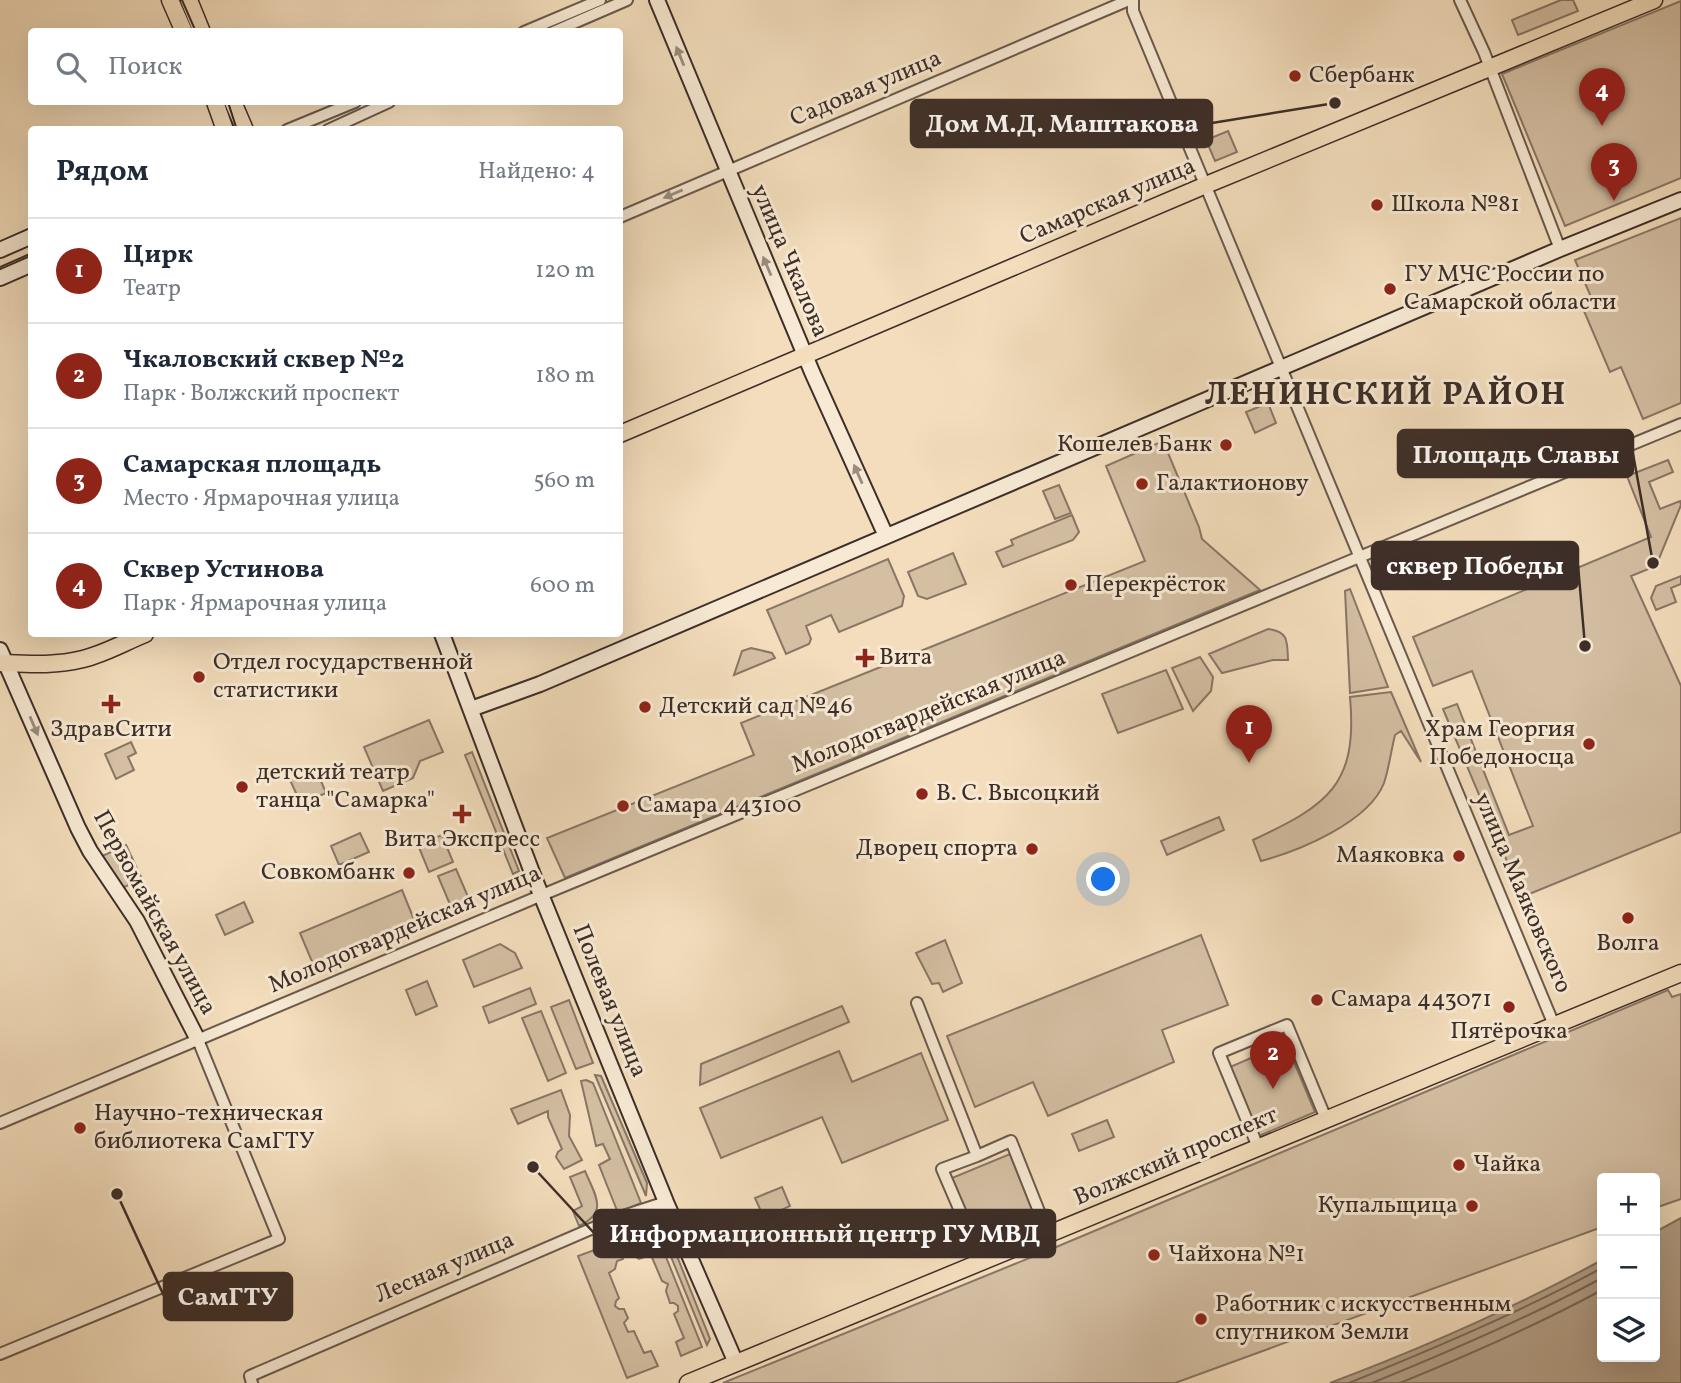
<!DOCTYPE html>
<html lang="ru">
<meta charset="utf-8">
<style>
body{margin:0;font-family:Vollkorn,serif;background:#f2f2f3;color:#1f2937}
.controls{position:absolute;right:21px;bottom:21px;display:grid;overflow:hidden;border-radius:7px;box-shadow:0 7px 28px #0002}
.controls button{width:63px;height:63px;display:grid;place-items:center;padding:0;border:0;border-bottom:2px solid #e0e1e3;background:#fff;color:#1f2937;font:35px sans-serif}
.you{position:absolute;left:1104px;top:880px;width:24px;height:24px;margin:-18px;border:5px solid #fff;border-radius:50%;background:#1a73e8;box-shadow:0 0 0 10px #1a73e833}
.badge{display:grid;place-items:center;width:46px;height:46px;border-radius:50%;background:#8f2418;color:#fff;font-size:23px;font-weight:700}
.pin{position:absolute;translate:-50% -58px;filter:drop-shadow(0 2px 4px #0008)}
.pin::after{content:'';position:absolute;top:37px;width:24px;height:21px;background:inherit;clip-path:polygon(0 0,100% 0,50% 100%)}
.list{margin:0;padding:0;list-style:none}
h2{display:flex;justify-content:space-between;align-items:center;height:91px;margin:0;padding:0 28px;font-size:30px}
h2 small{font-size:23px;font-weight:400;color:#747a83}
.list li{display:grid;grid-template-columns:46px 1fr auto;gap:21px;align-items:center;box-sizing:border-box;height:105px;padding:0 28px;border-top:2px solid #e0e1e3}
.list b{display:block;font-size:26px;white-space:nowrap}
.list p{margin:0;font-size:23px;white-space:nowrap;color:#747a83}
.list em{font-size:23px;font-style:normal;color:#747a83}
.icon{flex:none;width:38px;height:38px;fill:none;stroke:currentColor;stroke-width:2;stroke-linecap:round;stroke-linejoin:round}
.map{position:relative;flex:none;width:1681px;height:1383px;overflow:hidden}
.search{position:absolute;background:#fff;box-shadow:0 7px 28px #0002;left:28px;top:28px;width:595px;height:77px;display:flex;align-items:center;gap:18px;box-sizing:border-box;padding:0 24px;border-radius:7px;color:#747a83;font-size:26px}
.panel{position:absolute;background:#fff;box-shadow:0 7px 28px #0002;left:28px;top:126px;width:595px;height:511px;border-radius:7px}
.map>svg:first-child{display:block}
.green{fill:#d4bfa3;stroke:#887666;stroke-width:2}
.water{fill:#b5a28a;stroke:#857463;stroke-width:2}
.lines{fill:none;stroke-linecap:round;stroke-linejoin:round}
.shore{stroke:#796859;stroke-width:2}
.street-casing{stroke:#6a5a4d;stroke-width:14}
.secondary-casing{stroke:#3d2e28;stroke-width:18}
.primary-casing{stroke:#3d2e28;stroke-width:19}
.street{stroke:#f7e9d3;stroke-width:10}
.secondary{stroke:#f7e9d3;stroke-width:14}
.primary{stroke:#f3ddbc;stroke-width:16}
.tram{stroke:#3d2e28;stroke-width:2}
.oneway{fill:#9a8c7e}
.poi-dot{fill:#8f2418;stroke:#f7e9d3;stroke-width:2.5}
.labels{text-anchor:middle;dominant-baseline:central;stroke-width:6;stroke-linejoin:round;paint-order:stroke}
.poi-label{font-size:24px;fill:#3d2e28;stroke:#f7e9d3;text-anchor:start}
.street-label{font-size:24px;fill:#3d2e28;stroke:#f7e9d3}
.district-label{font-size:32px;font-weight:bold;letter-spacing:2px;fill:#3d2e28;stroke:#f7e9d3}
.leader{fill:none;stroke:#3d2e28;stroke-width:2.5}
.callout-dot{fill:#3d2e28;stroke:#f7e9d3;stroke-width:2.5}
.callout{fill:#3d2e28;stroke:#3d2e28;stroke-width:2.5}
.callout-label{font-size:26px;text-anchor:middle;font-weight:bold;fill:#fff}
</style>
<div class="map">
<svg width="1681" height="1383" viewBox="0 0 1681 1383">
<rect width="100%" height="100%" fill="#f3ddbc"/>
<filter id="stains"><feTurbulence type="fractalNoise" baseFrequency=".00286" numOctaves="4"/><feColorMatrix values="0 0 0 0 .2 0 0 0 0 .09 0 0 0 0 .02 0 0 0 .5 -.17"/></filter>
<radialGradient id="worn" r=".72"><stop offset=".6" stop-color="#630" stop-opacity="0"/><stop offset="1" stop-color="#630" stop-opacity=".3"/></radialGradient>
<path class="green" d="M1561,0H1573L1578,11L1518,35L1512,20Z
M1681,1V178L1565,226L1502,74Z
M1228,131L1237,152L1215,161L1206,140Z
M1681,218V403L1643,419L1621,367L1610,372L1584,311L1595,306L1575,260Z
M1268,403L1276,423L1255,433L1246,412Z
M1163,441L1199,527L1202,539L1260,590L565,878L547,838L754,755L741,723L1145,561L1106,466Z
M1668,460L1673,472L1649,482L1660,509L1680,501L1681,505L1656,566L1631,576L1681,686V832L1522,897L1443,709L1457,704L1509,835L1533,826L1472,671L1433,686L1413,637L1651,537L1627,476Z
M1059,485L1071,513L1055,519L1043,491Z
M1072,515L1079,532L1073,540L1003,567L996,552L1013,545L1011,540Z
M953,553L966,584L927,599L918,596L908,572Z
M888,559L904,596L902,606L839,632L831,615L806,626L811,639L809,644L786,654L767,610Z
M1681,576V584L1671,588L1676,602L1656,610L1651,598L1656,586Z
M1350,589L1388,687L1350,693L1345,591Z
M1268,629C1289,632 1287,641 1288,660H1273L1222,673L1209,654Z
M751,648L772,653L775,658L734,675L742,651Z
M1200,657L1213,677L1211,691L1193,711L1172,668Z
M1166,670L1183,709L1118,733L1102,694Z
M1391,692L1421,762L1401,731L1395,735C1391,751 1389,768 1384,783C1369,822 1299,851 1261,861L1253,840C1328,805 1358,785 1350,697Z
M429,720L443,752L420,761L413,778L383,791L364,747Z
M131,742L136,753L128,757L134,770L116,779L105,754Z
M472,752L519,871L513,874L465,755Z
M316,769L326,793L301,804L290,780Z
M1219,817L1224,830L1167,855L1161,841Z
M360,833L369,852L339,865L331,846Z
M442,835L453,862L429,872L418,845Z
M126,845L142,879L120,889L100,857Z
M456,869L469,899L451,907L438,876Z
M402,890L415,922L313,964L300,933Z
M244,902L253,922L225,935L216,915Z
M1201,935L1228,1005L1162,1030L1174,1062L1048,1116L1033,1082L975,1107L947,1036Z
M945,940L962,983L943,992L939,983L932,984L916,953Z
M500,944L515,953L522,968L474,987L463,960Z
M427,981L437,1006L416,1015L406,990Z
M530,988L536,1004L489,1023L483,1007Z
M1668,990L1672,997L1681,994V1199L1655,1208V1178H1602V1227L1175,1383H723L1049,1250Z
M569,1000L593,1063L576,1069L551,1007Z
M842,1006L849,1022L700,1085L701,1064Z
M541,1011L566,1073L548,1081L522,1018Z
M1286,1043L1315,1112L1259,1136L1230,1067Z
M839,1051L852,1082L921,1053L948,1120L842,1163L822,1117L721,1158L700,1108Z
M595,1075L601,1076L647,1183L646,1196Z
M586,1080L593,1083L641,1203L618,1213L599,1165L610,1159L603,1144L596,1146L581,1081Z
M561,1090L570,1115L569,1136L582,1160L564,1169L556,1157L558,1152L562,1149L548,1117V1111L518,1124L511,1109Z
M1107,1120L1114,1137L1079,1151L1072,1134Z
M1010,1154L1041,1230L984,1254L952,1178Z
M585,1171C595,1195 609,1212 579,1226L573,1211L582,1206L570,1177Z
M782,1187L790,1206L764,1218L755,1198Z
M656,1220L663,1221L710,1339L707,1345Z
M654,1227L702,1347L681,1356L676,1342L684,1338L674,1314L678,1311V1306L674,1303H670L666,1291L668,1284L662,1281L651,1255L639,1259L633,1255L626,1237Z
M616,1242L623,1259L617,1261L615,1269L609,1273L619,1298L616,1301L615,1306L619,1309H624L628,1318L624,1323L628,1332L634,1331L644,1353L651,1351L658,1366L627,1378L578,1256Z"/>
<path class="water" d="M1681,1218V1383H1330C1423,1348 1514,1308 1602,1260V1357H1655V1232Z"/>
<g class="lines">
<path class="shore" d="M1349,1383C1435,1348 1520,1312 1602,1268
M1372,1383C1451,1351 1528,1318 1602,1278
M1400,1383C1469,1355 1537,1325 1602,1290"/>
<g class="street-casing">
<path id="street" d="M1133,0V11L1554,1025
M1460,0L1484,52L1560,249
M524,32L600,0
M553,32L627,0
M287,130L355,102
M328,130L389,102
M620,217L1129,0
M917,1003L977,1156L1011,1141L1048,1234
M0,1123L542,895L1681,424
M1258,1147L1219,1053L1287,1025L1326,1119
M977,1156L942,1169L982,1262
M0,1354L279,1239L198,1040
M252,1383L250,1376L614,1219L666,1202"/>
</g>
<g class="secondary-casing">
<path id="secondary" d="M657,0L812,372L886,536
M0,250L32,236
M0,278L32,264
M442,634L533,875L666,1202L736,1363
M0,650L78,828L90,851L137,921L198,1040
M471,709L540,684L1560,249L1681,200"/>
</g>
<g class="primary-casing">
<path id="primary" d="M170,0L184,32
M189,0L202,32
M215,102L225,130
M233,102L245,130
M620,434L1206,185L1654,0
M0,663C28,664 55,666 83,659C104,654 125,642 145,634
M688,1383L1681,973"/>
</g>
<use href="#street" class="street"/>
<use href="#secondary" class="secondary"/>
<use href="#primary" class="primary"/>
<path class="tram" d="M182,0L196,32
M228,102L237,130
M0,267L32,253"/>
</g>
<defs><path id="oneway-solid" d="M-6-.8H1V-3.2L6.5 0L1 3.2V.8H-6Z" transform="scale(1.75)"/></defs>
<g class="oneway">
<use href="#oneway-solid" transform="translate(680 56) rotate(-112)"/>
<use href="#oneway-solid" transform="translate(673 194) rotate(157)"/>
<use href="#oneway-solid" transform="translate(767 266) rotate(-113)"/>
<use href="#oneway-solid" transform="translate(858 474) rotate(-114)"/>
<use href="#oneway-solid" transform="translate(34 726) rotate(67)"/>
</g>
<g class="poi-dot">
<circle cx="1295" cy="76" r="7"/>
<circle cx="1377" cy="205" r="7"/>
<circle cx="1390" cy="289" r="7"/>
<circle cx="1226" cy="445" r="7"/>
<circle cx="1142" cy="484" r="7"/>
<circle cx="1071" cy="585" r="7"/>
<path d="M861.5 647.5h7v7h7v7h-7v7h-7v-7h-7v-7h7z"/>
<circle cx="199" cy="677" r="7"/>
<path d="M107.5 693.5h7v7h7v7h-7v7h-7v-7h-7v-7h7z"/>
<circle cx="645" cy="707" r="7"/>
<circle cx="1589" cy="744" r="7"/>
<circle cx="242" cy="787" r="7"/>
<circle cx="922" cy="794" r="7"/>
<circle cx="623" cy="806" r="7"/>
<path d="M458.5 803.5h7v7h7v7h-7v7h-7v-7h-7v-7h7z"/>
<circle cx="1032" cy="849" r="7"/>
<circle cx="1459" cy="856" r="7"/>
<circle cx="409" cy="873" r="7"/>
<circle cx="1628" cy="918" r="7"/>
<circle cx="1317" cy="1000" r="7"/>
<circle cx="1509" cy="1007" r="7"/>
<circle cx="80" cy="1128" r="7"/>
<circle cx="1459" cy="1165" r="7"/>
<circle cx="1472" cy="1206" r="7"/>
<circle cx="1154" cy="1255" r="7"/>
<circle cx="1201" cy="1319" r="7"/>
</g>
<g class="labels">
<g class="poi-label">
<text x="1309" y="76">Сбербанк</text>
<text x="1391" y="205">Школа №81</text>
<text x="1404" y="275">ГУ МЧС России по<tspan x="1404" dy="28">Самарской области</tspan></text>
<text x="1212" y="445" text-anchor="end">Кошелев Банк</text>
<text x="1156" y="484">Галактионову</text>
<text x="1085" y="585">Перекрёсток</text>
<text x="879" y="658">Вита</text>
<text x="213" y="663">Отдел государственной<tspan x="213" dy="28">статистики</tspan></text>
<text x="659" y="707">Детский сад №46</text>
<text x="111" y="730" text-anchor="middle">ЗдравСити</text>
<text x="1575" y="730" text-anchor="end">Храм Георгия<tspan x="1575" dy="28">Победоносца</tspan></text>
<text x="256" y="773">детский театр<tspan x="256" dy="28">танца "Самарка"</tspan></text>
<text x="936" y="794">В. С. Высоцкий</text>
<text x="637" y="806">Самара 443100</text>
<text x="462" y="840" text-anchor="middle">Вита Экспресс</text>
<text x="1018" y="849" text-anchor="end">Дворец спорта</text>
<text x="1445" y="856" text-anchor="end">Маяковка</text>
<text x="395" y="873" text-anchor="end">Совкомбанк</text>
<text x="1628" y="944" text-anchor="middle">Волга</text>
<text x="1331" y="1000">Самара 443071</text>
<text x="1509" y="1032" text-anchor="middle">Пятёрочка</text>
<text x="94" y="1114">Научно-техническая<tspan x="94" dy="28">библиотека СамГТУ</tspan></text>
<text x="1473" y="1165">Чайка</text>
<text x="1458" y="1206" text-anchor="end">Купальщица</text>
<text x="1168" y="1255">Чайхона №1</text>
<text x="1215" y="1305">Работник с искусственным<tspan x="1215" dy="28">спутником Земли</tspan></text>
</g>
<g class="street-label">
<text transform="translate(866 89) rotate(-23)">Садовая улица</text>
<text transform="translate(1108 202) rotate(-23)">Самарская улица</text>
<text transform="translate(789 261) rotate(67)">улица Чкалова</text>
<text transform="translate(929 712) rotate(-22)">Молодогвардейская улица</text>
<text transform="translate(1522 893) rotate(67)">улица Маяковского</text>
<text transform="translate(154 913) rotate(61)">Первомайская улица</text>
<text transform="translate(405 930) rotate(-23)">Молодогвардейская улица</text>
<text transform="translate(609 1001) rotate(68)">Полевая улица</text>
<text transform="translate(1176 1157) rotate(-23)">Волжский проспект</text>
<text transform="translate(445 1268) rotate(-23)">Лесная улица</text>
</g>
<g class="district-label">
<text x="1386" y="396">ЛЕНИНСКИЙ РАЙОН</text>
</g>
</g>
<path class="leader" d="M1335 103L1212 123M1653 563L1633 454M1585 646L1578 565M533 1167L594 1233M117 1194L164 1296"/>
<g class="callout-dot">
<circle cx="1335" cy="103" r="7"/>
<circle cx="1653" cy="563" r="7"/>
<circle cx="1585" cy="646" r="7"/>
<circle cx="533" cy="1167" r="7"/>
<circle cx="117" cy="1194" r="7"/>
</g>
<g class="callout">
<rect x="911" y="100" width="301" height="47" rx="7"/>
<rect x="1398" y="430" width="235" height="47" rx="7"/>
<rect x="1372" y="542" width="206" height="47" rx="7"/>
<rect x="594" y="1210" width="461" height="47" rx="7"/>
<rect x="164" y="1273" width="128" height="47" rx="7"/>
</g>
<g class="callout-label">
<text x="1062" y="132">Дом М.Д. Маштакова</text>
<text x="1516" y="463">Площадь Славы</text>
<text x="1475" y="574">сквер Победы</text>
<text x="825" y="1242">Информационный центр ГУ МВД</text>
<text x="228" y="1305">СамГТУ</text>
</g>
<rect width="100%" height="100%" filter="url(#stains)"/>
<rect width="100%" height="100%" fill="url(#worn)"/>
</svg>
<div class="controls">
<button>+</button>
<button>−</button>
<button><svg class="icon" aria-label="layers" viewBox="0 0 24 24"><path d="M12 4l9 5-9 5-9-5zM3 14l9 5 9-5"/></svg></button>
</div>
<div class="you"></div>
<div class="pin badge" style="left:1249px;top:763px">1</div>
<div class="pin badge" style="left:1273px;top:1089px">2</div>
<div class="pin badge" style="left:1614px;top:201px">3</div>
<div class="pin badge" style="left:1602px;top:126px">4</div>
<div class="search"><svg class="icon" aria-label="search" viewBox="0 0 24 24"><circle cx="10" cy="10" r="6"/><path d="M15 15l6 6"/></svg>Поиск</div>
<section class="panel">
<h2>Рядом<small>Найдено: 4</small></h2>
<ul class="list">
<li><span class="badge">1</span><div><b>Цирк</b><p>Театр</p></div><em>120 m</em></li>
<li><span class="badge">2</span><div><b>Чкаловский сквер №2</b><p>Парк · Волжский проспект</p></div><em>180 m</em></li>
<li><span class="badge">3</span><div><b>Самарская площадь</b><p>Место · Ярмарочная улица</p></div><em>560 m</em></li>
<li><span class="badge">4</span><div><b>Сквер Устинова</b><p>Парк · Ярмарочная улица</p></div><em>600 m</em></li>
</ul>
</section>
</div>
